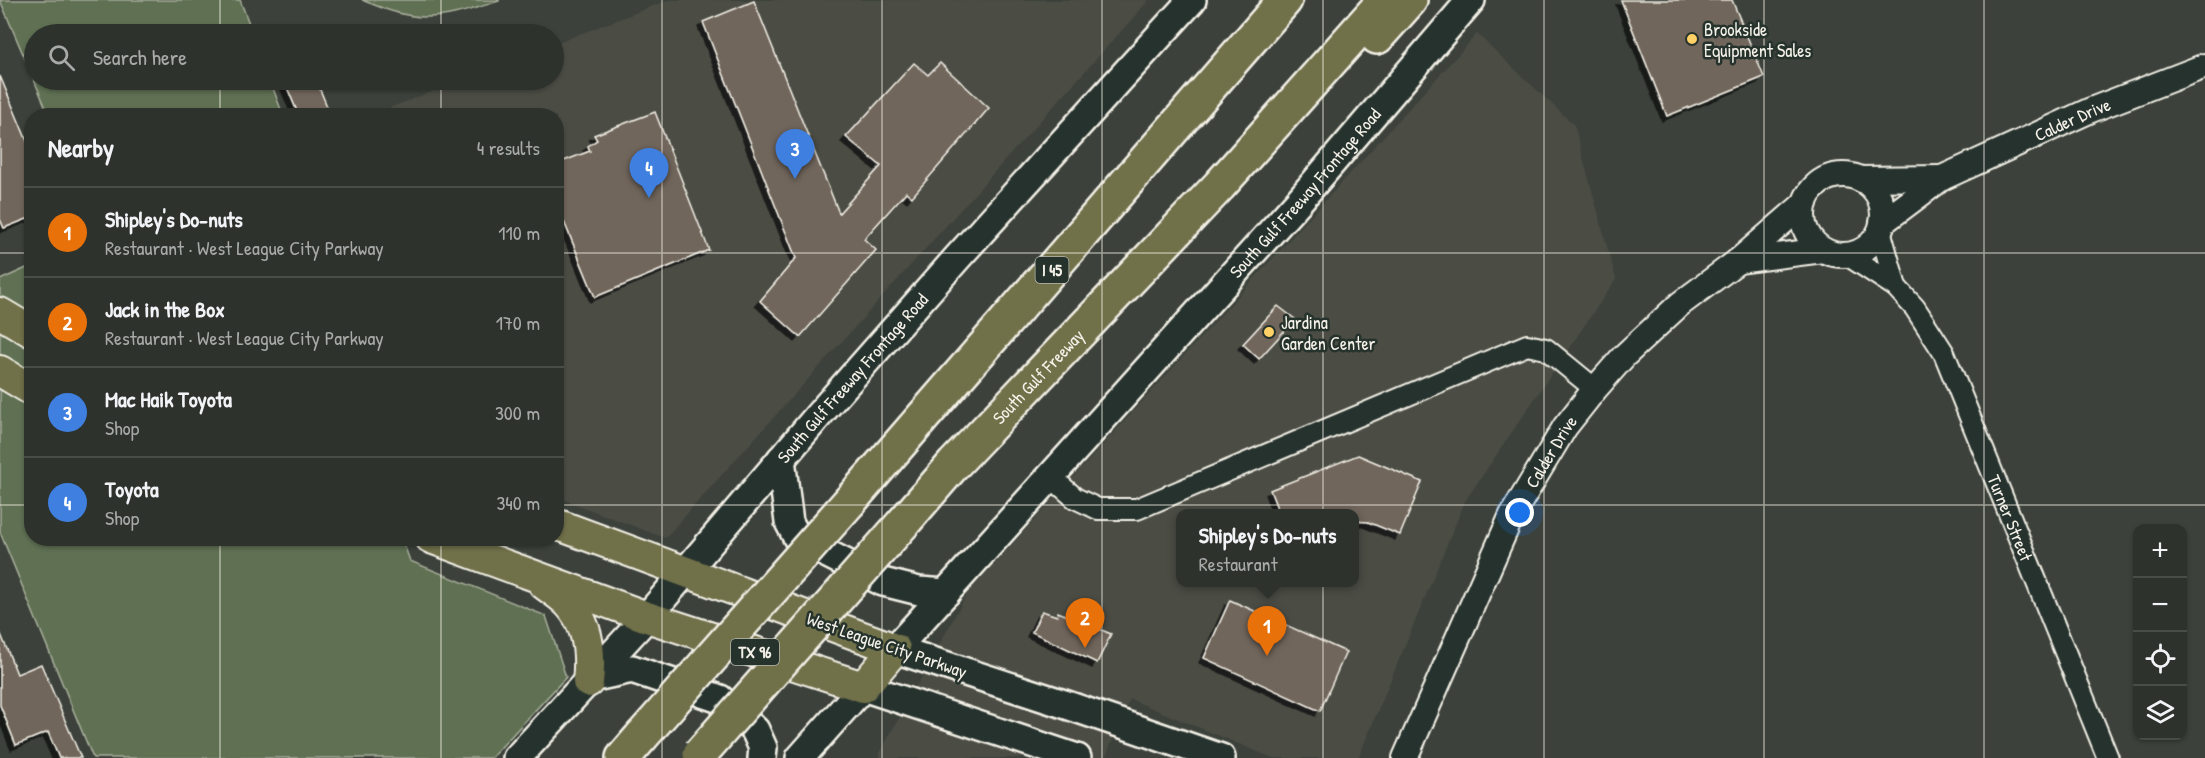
<!DOCTYPE html>
<meta charset="utf-8">
<style>
body{margin:0;font-family:"Patrick Hand",sans-serif;background:#393e38;color:#f1f3f6}
.controls{position:absolute;right:18px;bottom:18px;display:grid;overflow:hidden;border-radius:12px;box-shadow:0 2px 4px #0004}
.controls button{width:54px;height:54px;display:grid;place-items:center;padding:0;border:0;border-bottom:2px solid #484d48;background:#2d322c;color:#f1f3f6;font:30px sans-serif}
.you{position:absolute;left:1520px;top:513px;width:21px;height:21px;margin:-15px;border:4px solid #fff;border-radius:50%;background:#1a73e8;box-shadow:0 0 0 9px #1a73e833}
.badge{display:grid;place-items:center;width:39px;height:39px;border-radius:50%;background:#ffd166;color:#fff;font-size:20px;font-weight:700}
.pin{position:absolute;translate:-50% -50px;filter:drop-shadow(0 2px 3px #0008)}
.pin::after{content:'';position:absolute;top:32px;width:21px;height:18px;background:inherit;clip-path:polygon(0 0,100% 0,50% 100%)}
.popup{position:absolute;left:1176px;top:509px;width:183px;height:78px;box-sizing:border-box;display:grid;place-content:center;border-radius:12px;background:#2d322c;filter:drop-shadow(0 2px 4px #0005);font-size:20px;white-space:nowrap;color:#a7aaa9}
.popup b{font-size:22px;color:#f1f3f6}
.popup::after{content:'';position:absolute;left:50%;top:100%;margin-left:-12px;border:12px solid transparent;border-top-color:#2d322c}
.list{margin:0;padding:0;list-style:none}
h2{display:flex;justify-content:space-between;align-items:center;height:78px;margin:0;padding:0 24px;font-size:26px}
h2 small{font-size:20px;font-weight:400;color:#a7aaa9}
.list li{display:grid;grid-template-columns:39px 1fr auto;gap:18px;align-items:center;box-sizing:border-box;height:90px;padding:0 24px;border-top:2px solid #484d48}
.list b{display:block;font-size:22px;white-space:nowrap}
.list p{margin:0;font-size:20px;white-space:nowrap;color:#a7aaa9}
.list em{font-size:20px;font-style:normal;color:#a7aaa9}
.icon{flex:none;width:33px;height:33px;fill:none;stroke:currentColor;stroke-width:2;stroke-linecap:round;stroke-linejoin:round}
.map{position:relative;flex:none;width:2205px;height:758px;overflow:hidden}
.search{position:absolute;background:#2d322c;box-shadow:0 2px 4px #0004;left:24px;top:24px;width:540px;height:66px;display:flex;align-items:center;gap:15px;box-sizing:border-box;padding:0 21px;border-radius:33px;color:#a7aaa9;font-size:22px}
.panel{position:absolute;background:#2d322c;box-shadow:0 2px 4px #0004;left:24px;top:108px;width:540px;height:438px;border-radius:24px}
.map>svg:first-child{display:block}
.built{fill:#4c4d45;fill-rule:evenodd}
.green{fill:#5f7052;stroke:#aab09d;stroke-width:1.5}
.building{fill:#71665b;stroke:#f4f1e8;stroke-width:1.5;filter:url(#shadow)}
.lines{fill:none;stroke-linecap:round;stroke-linejoin:round}
.minor-casing{stroke:#f4f1e8;stroke-width:24}
.tertiary-casing{stroke:#f4f1e8;stroke-width:28}
.secondary-casing{stroke:#f4f1e8;stroke-width:32}
.primary-casing{stroke:#f4f1e8;stroke-width:34}
.motorway-casing{stroke:#f4f1e8;stroke-width:38}
.minor{stroke:#26332d;stroke-width:20}
.tertiary{stroke:#26332d;stroke-width:24}
.secondary{stroke:#26332d;stroke-width:27}
.primary{stroke:#70704a;stroke-width:30}
.motorway{stroke:#70704a;stroke-width:33}
.motorway-bridge-casing{stroke:#f4f1e8;stroke-width:38;stroke-linecap:butt}
.motorway-bridge{stroke:#70704a;stroke-width:33}
.grid{fill:none;stroke:#f4f1e8;stroke-width:1.5;stroke-opacity:0.55}
.poi-dot{fill:#ffd166;stroke:#26332d;stroke-width:2}
.labels{text-anchor:middle;dominant-baseline:central;stroke-width:5;stroke-linejoin:round;paint-order:stroke}
.shield{fill:#26332d;stroke:#b6b8b0;stroke-width:1.5}
.shield-label{font-size:16px;font-weight:bold;fill:#f4f1e8}
.poi-label{font-size:18px;fill:#f4f1e8;stroke:#26332d;text-anchor:start}
.street-label{font-size:18px;fill:#f4f1e8;stroke:#26332d}
</style>
<div class="map">
<svg width="2205" height="758" viewBox="0 0 2205 758">
<defs>
<filter id="shadow"><feDropShadow dx="-5" dy="5" stdDeviation="0" flood-color="#0009"/></filter>
</defs>
<rect width="100%" height="100%" fill="#3c423b"/>
<filter id="ink" filterUnits="userSpaceOnUse"><feTurbulence type="fractalNoise" baseFrequency=".0167" numOctaves="2"/><feDisplacementMap in="SourceGraphic" scale="12" xChannelSelector="R" yChannelSelector="G"/><feConvolveMatrix kernelMatrix="1 2 1 2 8 2 1 2 1" color-interpolation-filters="sRGB"/></filter>
<g filter="url(#ink)">
<path class="built" d="M669,0H1149L665,538L557,497L556,116H369L462,80H554V44Z
M1477,34L1574,125L1616,279L1465,501L1358,758H1273L1130,699L1105,758H880V753L967,594ZM1180,514H1354V582H1180Z"/>
<path class="green" d="M0,0H240L253,34H34V80H270L283,115H49Z
M362,0H499V1C475,8 450,18 425,17C403,17 382,8 362,0Z
M31,266L32,538L402,539L410,561L546,616L566,677L491,758H93L0,532V280Z"/>
<path class="building" d="M1621,0H1732L1764,77L1667,116Z
M754,1L839,213L881,166L846,137L914,63L928,75L940,63L989,108L912,197L906,192L864,239L876,250L800,337L760,301L796,258L703,22Z
M0,76L32,153V217L4,228L0,219Z
M284,80H316L331,116H299Z
M655,112L709,250L595,297L556,202V164L590,151L588,146L597,140L594,135Z
M1278,306L1295,319L1259,359L1243,344Z
M1358,455L1422,482L1400,535L1368,522L1354,521V513H1279L1270,490Z
M1230,600L1346,652L1320,711L1204,658Z
M1042,611L1057,616L1058,612L1111,634L1097,663L1032,632Z
M0,632L17,674L41,664L81,758H59L48,732L16,745L0,705Z"/>
<g class="lines">
<g class="minor-casing">
<g id="minor">
<path d="M1880,230L1896,287"/>
<path id="s1" d="M1847,255L1896,287L1915,308L1944,353L2108,758"/>
<path d="M1051,477L1075,498L1098,509H1137L1527,345L1546,349L1595,389"/>
</g>
</g>
<g class="tertiary-casing">
<g id="tertiary">
<circle cx="1843" cy="215" r="40"/>
<path d="M1860,179L1942,178"/>
<path id="s2" d="M1882,223L1942,178L2091,110L2205,66"/>
<path d="M1738,261L1823,250"/>
<path id="s3" d="M1405,758L1512,515L1565,427L1595,389L1624,356L1680,304L1738,261L1805,203"/>
</g>
</g>
<g class="secondary-casing">
<g id="secondary">
<path d="M781,459L789,522L798,539L883,582L919,591L946,593"/>
<path d="M590,678L632,669L720,699L755,730L763,748L762,758"/>
<path id="s4" d="M517,758L647,617L823,410L958,257L1192,0"/>
<path d="M800,758L863,687L1077,758"/>
<path id="s5" d="M1221,758L1064,704L895,649L1298,202L1471,0"/>
</g>
</g>
<g class="primary-casing">
<path id="primary" d="M0,313L32,332
M0,371L32,390
M431,538L647,617L863,687L895,649L556,524
M544,584C553,591 563,597 570,605C589,626 591,656 588,682"/>
</g>
<g class="motorway-casing">
<g id="motorway">
<path d="M1377,37L1410,0"/>
<path d="M850,501L1285,0"/>
<path id="s6" d="M904,522L954,464L1219,186L1385,0"/>
<path d="M623,758L642,736"/>
</g>
</g>
<use href="#minor" class="minor"/>
<use href="#tertiary" class="tertiary"/>
<use href="#secondary" class="secondary"/>
<use href="#primary" class="primary"/>
<use href="#motorway" class="motorway"/>
<g class="motorway-bridge-casing">
<path id="motorway-bridge" d="M642,736L850,501
M700,754L904,522"/>
</g>
<use href="#motorway-bridge" class="motorway-bridge"/>
</g>
</g>
<path class="grid" d="M220,0V34M441,0V34M662,0V758M882,0V758M1102,0V758M1323,0V758M1544,0V758M1764,0V758M1984,0V758M220,80V116M441,80V116M0,253H32M556,253H2205M0,505H32M556,505H2205M220,538V758M441,538V758"/>
<g class="poi-dot">
<circle cx="1692" cy="39" r="6"/>
<circle cx="1269" cy="332" r="6"/>
</g>
<g class="labels">
<g class="shield">
<rect x="1035.5" y="257" width="33" height="26" rx="4.5"/>
<rect x="731" y="639" width="48" height="26" rx="4.5"/>
</g>
<g class="shield-label">
<text x="1052" y="270">I 45</text>
<text x="755" y="652">TX 96</text>
</g>
<g class="poi-label">
<text x="1704" y="29">Brookside<tspan x="1704" dy="21">Equipment Sales</tspan></text>
<text x="1281" y="322">Jardina<tspan x="1281" dy="21">Garden Center</tspan></text>
</g>
<g class="street-label">
<text stroke="none"><textPath href="#s2" startOffset="218">Calder Drive</textPath></text>
<text stroke="none"><textPath href="#s5" startOffset="957">South Gulf Freeway Frontage Road</textPath></text>
<text stroke="none"><textPath href="#s6" startOffset="198">South Gulf Freeway</textPath></text>
<text stroke="none"><textPath href="#s4" startOffset="507">South Gulf Freeway Frontage Road</textPath></text>
<text stroke="none"><textPath href="#s3" startOffset="340">Calder Drive</textPath></text>
<text stroke="none"><textPath href="#s1" startOffset="318">Turner Street</textPath></text>
<text transform="translate(887 645) rotate(19)">West League City Parkway</text>
</g>
</g>
</svg>
<div class="controls">
<button>+</button>
<button>−</button>
<button><svg class="icon" aria-label="locate" viewBox="0 0 24 24"><circle cx="12" cy="12" r="6"/><path d="M12 2v4M12 18v4M2 12h4M18 12h4"/></svg></button>
<button><svg class="icon" aria-label="layers" viewBox="0 0 24 24"><path d="M12 4l9 5-9 5-9-5zM3 14l9 5 9-5"/></svg></button>
</div>
<div class="you"></div>
<div class="pin badge" style="left:1267px;top:656px;background:#e8710a">1</div>
<div class="popup"><b>Shipley's Do-nuts</b>Restaurant</div>
<div class="pin badge" style="left:1085px;top:648px;background:#e8710a">2</div>
<div class="pin badge" style="left:795px;top:179px;background:#3f7fe0">3</div>
<div class="pin badge" style="left:649px;top:198px;background:#3f7fe0">4</div>
<div class="search"><svg class="icon" aria-label="search" viewBox="0 0 24 24"><circle cx="10" cy="10" r="6"/><path d="M15 15l6 6"/></svg>Search here</div>
<section class="panel">
<h2>Nearby<small>4 results</small></h2>
<ul class="list">
<li><span class="badge" style="background:#e8710a">1</span><div><b>Shipley's Do-nuts</b><p>Restaurant · West League City Parkway</p></div><em>110 m</em></li>
<li><span class="badge" style="background:#e8710a">2</span><div><b>Jack in the Box</b><p>Restaurant · West League City Parkway</p></div><em>170 m</em></li>
<li><span class="badge" style="background:#3f7fe0">3</span><div><b>Mac Haik Toyota</b><p>Shop</p></div><em>300 m</em></li>
<li><span class="badge" style="background:#3f7fe0">4</span><div><b>Toyota</b><p>Shop</p></div><em>340 m</em></li>
</ul>
</section>
</div>
